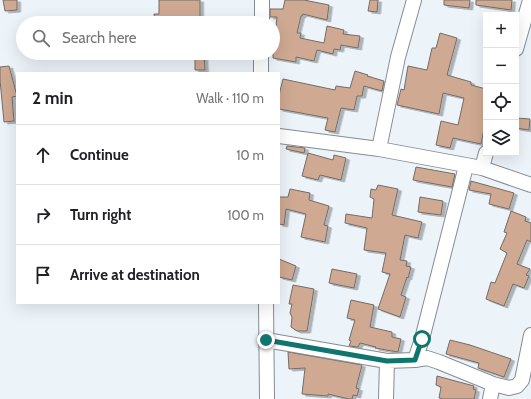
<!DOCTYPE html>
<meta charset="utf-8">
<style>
body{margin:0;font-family:Cabin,sans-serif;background:#f2f2f2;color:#202124}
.controls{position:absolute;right:12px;top:12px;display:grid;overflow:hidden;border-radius:0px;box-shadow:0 4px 16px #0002}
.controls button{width:36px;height:36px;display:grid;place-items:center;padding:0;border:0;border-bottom:1px solid #e0e0e0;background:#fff;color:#202124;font:20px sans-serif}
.stop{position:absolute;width:12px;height:12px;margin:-9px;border:3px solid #0f766e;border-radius:50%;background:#fff}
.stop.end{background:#0f766e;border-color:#fff;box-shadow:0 1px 4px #0008}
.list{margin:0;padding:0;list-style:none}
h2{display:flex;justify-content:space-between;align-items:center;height:52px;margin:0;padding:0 16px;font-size:17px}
h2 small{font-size:13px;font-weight:400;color:#757577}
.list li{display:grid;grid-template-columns:26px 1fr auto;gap:12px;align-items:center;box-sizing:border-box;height:60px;padding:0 16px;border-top:1px solid #e0e0e0}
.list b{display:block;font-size:15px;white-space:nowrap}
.list em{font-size:13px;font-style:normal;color:#757577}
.icon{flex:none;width:22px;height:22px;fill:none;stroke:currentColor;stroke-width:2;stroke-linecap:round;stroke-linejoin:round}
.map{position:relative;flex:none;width:531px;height:399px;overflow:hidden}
.search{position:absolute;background:#fff;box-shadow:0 4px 16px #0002;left:16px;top:16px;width:264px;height:44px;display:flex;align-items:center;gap:10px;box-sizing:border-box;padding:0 14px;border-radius:22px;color:#757577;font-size:15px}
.panel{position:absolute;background:#fff;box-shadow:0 4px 16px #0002;left:16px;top:72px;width:264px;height:232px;border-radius:0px}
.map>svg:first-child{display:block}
.building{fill:#cfa992;stroke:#736c67;filter:url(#shadow)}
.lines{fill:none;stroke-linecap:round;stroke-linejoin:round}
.minor-casing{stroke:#868c92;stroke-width:16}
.minor{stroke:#fff;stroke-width:14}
.route{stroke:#0f766e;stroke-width:5}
</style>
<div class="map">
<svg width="531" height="399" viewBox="0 0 531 399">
<defs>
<filter id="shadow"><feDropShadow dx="3.5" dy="2" stdDeviation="0" flood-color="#0004"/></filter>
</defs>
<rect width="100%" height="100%" fill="#ecf3f9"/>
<path class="building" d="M3,0H17V10L5,11Z
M159,0H200V21L178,23H155L154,14H159Z
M285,0H304L329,5L327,20L303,14L302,16H301L297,33H301L300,38L324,43L327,26L344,30L343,34L360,36L358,48L341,45L340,50L334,49L333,54L317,50L314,61L296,57V62L273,58V35H275L277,17H270V9H283Z
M370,0H378L377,12L368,11Z
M444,0H470L469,8L444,5Z
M476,0H512L511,10L476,5Z
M440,33L457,38L447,75L471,82V85L486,89L484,105H486V119L481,144L453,138L450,148L436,145L441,121L458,125L464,98L443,93L439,114L397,105L401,89L404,90L408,66L427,70L432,48H436Z
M195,54H204L205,70H195Z
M9,66L17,96L12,97L14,121L4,122L0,80V67Z
M355,71L368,75L367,76L384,81L382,91L364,86L362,96H357L354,110L341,108L335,132L325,130L328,118L279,109V95L283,79L335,90L336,86L350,88Z
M516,118L530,119L529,130L516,128Z
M287,146L305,148L304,153L286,149Z
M308,153L333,160L334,155L346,158L341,180L320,175L318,180L302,176Z
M416,167L455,174L452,187L413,180Z
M471,181L514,193L509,209L489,204L491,194L469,190Z
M378,185L398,189L392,215L422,222L418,238L405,235L400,260L407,261L406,266L411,267L408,278L407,277L401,295L406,297L400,317L378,309L390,274L382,272L386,253L364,250L367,228L345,223L346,214L372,218L374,199L370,197L371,189L376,190Z
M290,189L310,193L309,200L329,206L324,225L328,226L325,242L301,237L306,214L286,209L284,225L279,224V197H288Z
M420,197L443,201L441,215L418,212Z
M511,211L526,217L525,221L531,223V242L527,240L517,264L530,269L526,275L529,276L524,288L513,284L504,306L486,299L491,282L495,283L507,253L500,249L507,233L504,232Z
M279,259L296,266L292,280L279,277Z
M332,269L357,274L354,288L329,283Z
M293,285L314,289L307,331H297L291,327L292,317L290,313L292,304H289Z
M351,300L374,305L370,327L392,332V337L401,339L398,352L375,348L376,347L360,343L358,347L349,346L351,341L349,340L355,320L347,318Z
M450,340L470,345L511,359L504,377L478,368L479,363L446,354Z
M288,352L362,365L356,388L359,389L357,396L353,395L352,399H349L328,394V396L302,394L305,368L289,369Z
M437,376L474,386L473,389L476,390L474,399H443L439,398L441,387L436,385Z"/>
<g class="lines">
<g class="minor-casing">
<path id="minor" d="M262,23V0
M516,49L530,0
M261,73V53
M279,136L379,149L482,168L531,185
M379,149L398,57L414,0
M482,168L486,153
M266,303L267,399
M266,340L387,361L415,360L427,358L439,362L493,384L509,388L517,386L522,380L531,335
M415,360L422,339L466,166
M386,399L387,361
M490,399L493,384"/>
</g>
<use href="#minor" class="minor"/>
</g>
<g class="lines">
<path class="route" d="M266,340L387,361L415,360L422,339"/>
</g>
</svg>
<div class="controls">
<button>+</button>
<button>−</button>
<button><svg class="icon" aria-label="locate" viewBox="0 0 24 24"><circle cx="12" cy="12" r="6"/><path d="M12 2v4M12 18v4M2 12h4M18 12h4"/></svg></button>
<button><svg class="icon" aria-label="layers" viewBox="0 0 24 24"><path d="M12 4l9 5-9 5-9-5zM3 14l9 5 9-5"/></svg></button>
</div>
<div class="stop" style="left:422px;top:339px"></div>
<div class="stop end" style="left:266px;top:340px"></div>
<div class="search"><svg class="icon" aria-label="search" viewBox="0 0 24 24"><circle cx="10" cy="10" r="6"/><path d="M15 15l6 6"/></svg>Search here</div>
<section class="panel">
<h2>2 min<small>Walk · 110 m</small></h2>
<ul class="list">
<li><svg class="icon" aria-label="ahead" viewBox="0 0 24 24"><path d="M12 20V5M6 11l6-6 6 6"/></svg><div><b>Continue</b></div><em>10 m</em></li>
<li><svg class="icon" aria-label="right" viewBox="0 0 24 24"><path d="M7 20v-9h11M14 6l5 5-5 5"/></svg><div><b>Turn right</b></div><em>100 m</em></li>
<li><svg class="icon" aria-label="arrive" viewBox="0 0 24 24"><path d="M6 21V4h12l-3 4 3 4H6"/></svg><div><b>Arrive at destination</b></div></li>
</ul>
</section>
</div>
